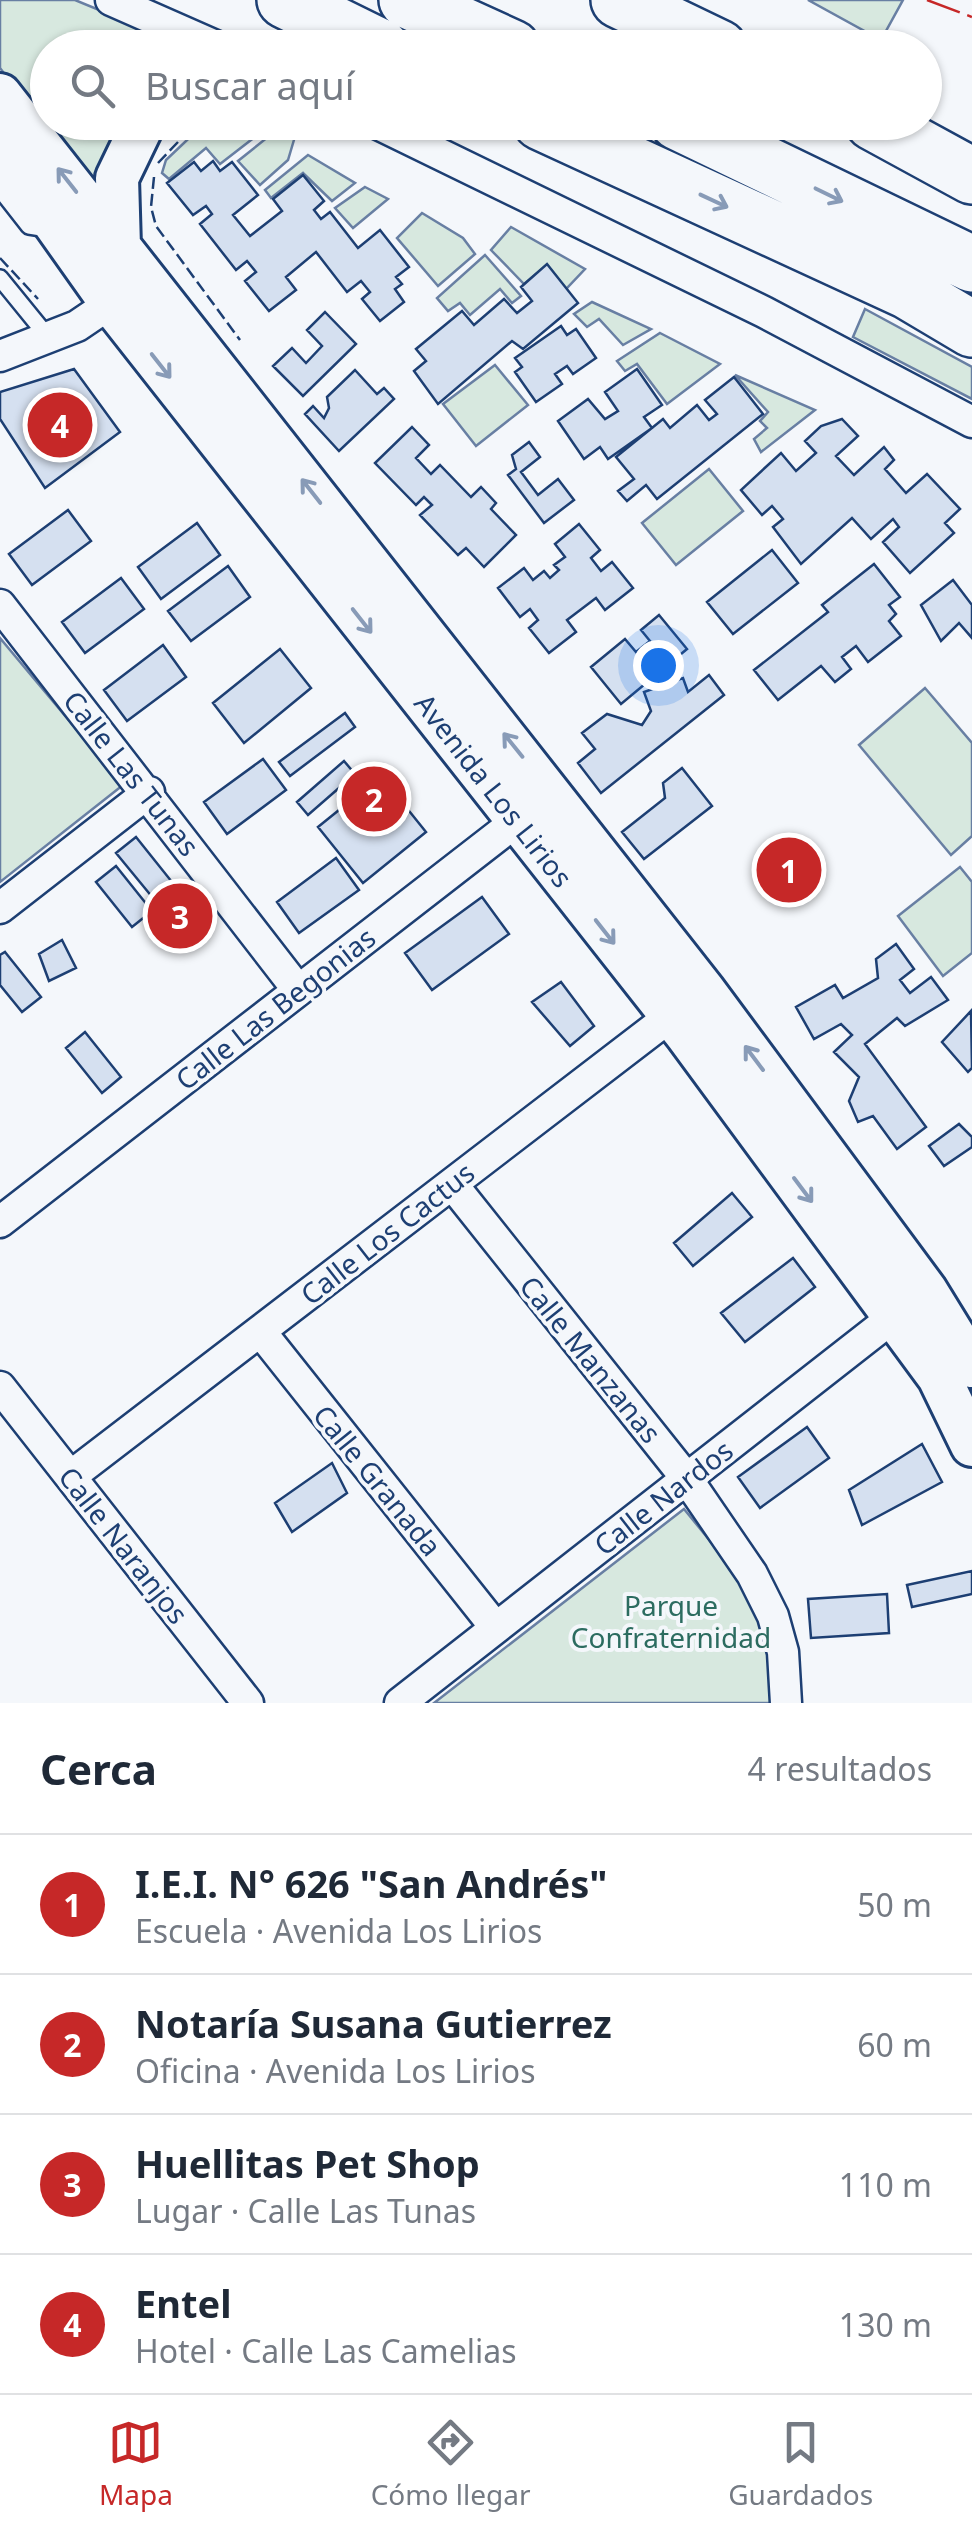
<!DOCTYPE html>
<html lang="es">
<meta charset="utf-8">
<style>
body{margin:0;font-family:"Noto Sans",sans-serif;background:#f2f2f3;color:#1f2937}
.you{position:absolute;left:658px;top:665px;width:35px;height:35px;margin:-25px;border:8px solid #fff;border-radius:50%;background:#1a73e8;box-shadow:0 0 0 15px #1a73e833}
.badge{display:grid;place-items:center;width:65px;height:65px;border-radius:50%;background:#c62828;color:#fff;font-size:32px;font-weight:700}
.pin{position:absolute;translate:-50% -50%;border:5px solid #fff;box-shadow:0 2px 10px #0006}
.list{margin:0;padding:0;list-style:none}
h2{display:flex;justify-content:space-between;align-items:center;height:130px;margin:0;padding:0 40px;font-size:42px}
h2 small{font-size:32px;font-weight:400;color:#747a83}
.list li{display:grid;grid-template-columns:65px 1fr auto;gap:30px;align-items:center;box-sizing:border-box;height:140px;padding:0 40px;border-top:2px solid #e0e1e3}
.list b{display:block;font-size:38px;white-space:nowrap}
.list p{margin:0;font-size:32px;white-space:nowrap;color:#747a83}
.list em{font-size:32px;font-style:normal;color:#747a83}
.icon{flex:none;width:55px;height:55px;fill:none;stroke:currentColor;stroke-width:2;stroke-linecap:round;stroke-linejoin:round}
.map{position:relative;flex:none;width:972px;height:1703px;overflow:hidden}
.search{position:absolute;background:#fff;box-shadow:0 2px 8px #0004;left:30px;right:30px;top:30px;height:110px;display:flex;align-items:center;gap:25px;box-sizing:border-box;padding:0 35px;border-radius:55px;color:#747a83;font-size:38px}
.sheet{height:690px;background:#fff}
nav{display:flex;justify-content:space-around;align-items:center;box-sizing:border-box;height:140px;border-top:2px solid #e0e1e3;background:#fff;font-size:28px;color:#747a83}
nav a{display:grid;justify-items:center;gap:5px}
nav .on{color:#c62828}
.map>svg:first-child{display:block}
.green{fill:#d7e8df;stroke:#687fa3;stroke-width:2.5}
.building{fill:#d5e0f0;stroke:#1d3f73;stroke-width:2.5}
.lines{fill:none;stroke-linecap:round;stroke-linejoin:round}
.service-casing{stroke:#1d3f73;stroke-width:20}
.minor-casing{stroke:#1d3f73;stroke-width:35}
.secondary-casing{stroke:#1d3f73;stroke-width:48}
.motorway-casing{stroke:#1d3f73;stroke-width:60}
.service{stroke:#f4f7fb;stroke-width:15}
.minor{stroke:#f4f7fb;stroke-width:30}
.secondary{stroke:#f4f7fb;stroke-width:42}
.motorway{stroke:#f4f7fb;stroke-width:55}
.fence{stroke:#1d3f73;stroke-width:2.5;stroke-dasharray:12 5;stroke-linecap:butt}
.power{stroke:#c62828;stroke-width:2.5;stroke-dasharray:35 8 5 8;stroke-linecap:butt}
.oneway{stroke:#889bb7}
.labels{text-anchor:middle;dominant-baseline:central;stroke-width:8;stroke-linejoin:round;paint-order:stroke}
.street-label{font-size:28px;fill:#1d3f73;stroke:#f4f7fb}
.park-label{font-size:28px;fill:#2c6c60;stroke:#f4f7fb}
</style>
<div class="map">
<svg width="972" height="1703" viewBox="0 0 972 1703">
<rect width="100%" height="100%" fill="#f4f7fb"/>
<path class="green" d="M0,0H75L189,47L48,48V122L125,123L102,184L85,181L0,68Z
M808,0H903L881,40Z
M206,122L273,123L220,164L206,148L169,179L162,173L166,160Z
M284,124L296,133L288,160L260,185L238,161Z
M308,155L355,183L332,201L303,173L271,198L265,190Z
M365,187L388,199L353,228L335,208Z
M422,213L463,238L475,254L438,286L397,238Z
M511,227L585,269L566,289L547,265L524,284L491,250Z
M485,255L521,296L512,303L500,289L470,315L460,303L448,311L437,298Z
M592,302L651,329L623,345L599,319L587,327L574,314Z
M865,309L972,367V399L853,337Z
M660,333L720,364L667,404L637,364L625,371L617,361Z
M495,365L528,405L476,446L443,404Z
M735,375L815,410L761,452L754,439L767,428L760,421L768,412Z
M709,469L743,511L676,565L642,523Z
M0,638L123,785L0,882Z
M925,688L972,743V836L951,855L859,745Z
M960,867L972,882V953L943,976L898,916Z
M684,1509L742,1580L765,1624L776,1703H434Z"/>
<path class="building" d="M213,161L220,171L232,162L258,195L233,215L250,236L282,211L273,199L303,175L324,201L314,210L321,219L330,212L358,248L380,230L409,267L396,277L402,284L395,289L404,302L380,321L362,299L370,292L361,281L347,292L316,252L286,277L296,290L269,311L245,281L256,272L247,261L236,270L200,224L212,214L206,206L193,215L167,183L194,162L201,171Z
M547,264L578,303L523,349L512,341L438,404L414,371L426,361L416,349L462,311L474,325L504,299L517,313L532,301L521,287Z
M325,312L356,344L303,396L273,366L292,348L306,363L322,346L307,330Z
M561,326L567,335L576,329L596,358L573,374L567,366L555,374L562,384L536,402L515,372L522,367L515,358Z
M74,369L120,432L45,488L0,419V392Z
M637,369L662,405L644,417L652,428L608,459L600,447L584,459L558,421L588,399L605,419L618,411L605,392Z
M355,370L377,394L384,388L394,399L339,451L305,414L313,406L324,418L329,408L327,397Z
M734,377L763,414L657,499L646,485L627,501L618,491L634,479L616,457L663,419L670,428L697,405L709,420L717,414L705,400Z
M842,419L858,436L836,456L854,475L884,447L894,460L885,469L906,493L927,474L960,509L945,523L954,533L910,573L883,542L899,527L893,519L871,539L852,518L801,564L773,527L783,519L772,506L762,515L741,490L781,453L796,471L816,453L805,441L821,426Z
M412,427L429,445L416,458L431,474L440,465L471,497L481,487L496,503L491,509L516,535L484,567L466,548L458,555L420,515L432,505L424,497L416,505L375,463Z
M529,442L540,457L521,472L538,495L558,479L574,500L544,523L508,475L516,469L512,455Z
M68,510L91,541L32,585L9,554Z
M197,523L220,555L161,599L138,567Z
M579,524L600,550L591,558L601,571L612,562L633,588L605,610L596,598L567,620L576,632L549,653L529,628L538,620L530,609L520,617L498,588L524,568L533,580L544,571L550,578L559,570L554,565L565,557L555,544Z
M772,550L798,583L733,634L707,602Z
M874,564L900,597L889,605L896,614L889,621L901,636L868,662L856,646L842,657L851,669L835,682L821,666L778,700L754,670L828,612L822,605Z
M228,566L250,597L191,641L168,611Z
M121,578L144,609L85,653L62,622Z
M953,580L972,605V638L959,623L941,641L921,605Z
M659,615L687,649L621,704L591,667L625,639L636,652L650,641L641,630Z
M163,645L186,677L127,721L104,690Z
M280,649L311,688L244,743L213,703Z
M709,675L724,695L601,793L578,763L595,749L582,733L607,714L642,725L651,711L644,692L683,678L688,692Z
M345,713L355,727L290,776L279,762Z
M263,759L286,790L227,834L204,802Z
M344,761L355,774L308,815L297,802Z
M682,768L712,806L644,859L622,832L665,798L663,783Z
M381,776L426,832L363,883L318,827Z
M136,837L172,882L153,898L116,853Z
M336,858L359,890L299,933L277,902Z
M116,866L152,911L132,927L96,882Z
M482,897L509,934L432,990L405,953Z
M184,899L197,916L173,933L162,915Z
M62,940L76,968L49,981L39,954Z
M896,944L914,969L900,980L910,993L931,977L948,1000L905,1026L897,1018L865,1044L926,1127L897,1149L873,1116L858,1122L849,1101L859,1077L834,1052L852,1035L841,1024L814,1039L796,1007L835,985L843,998L878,978L876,959Z
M5,952L41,997L22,1012L0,985V955Z
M561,982L594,1026L570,1046L532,1002Z
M971,1011L972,1068L968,1072L942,1042Z
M85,1032L121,1077L102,1093L66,1048Z
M959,1124L972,1137V1147L944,1166L929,1146Z
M732,1193L752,1217L693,1266L674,1243Z
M793,1258L815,1287L745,1342L721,1313Z
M807,1427L829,1458L760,1508L738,1477Z
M922,1444L942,1482L862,1525L849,1490Z
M332,1463L347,1493L292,1532L275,1503Z
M972,1571V1594L912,1607L907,1585Z
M887,1594L889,1633L811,1638L808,1599Z"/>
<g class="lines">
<g class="service-casing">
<path id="service" d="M0,189L29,226L48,229
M0,278L48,337"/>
</g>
<g class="minor-casing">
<path id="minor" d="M111,0L220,48
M374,122L764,312L972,422
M0,356L77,326L111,303
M0,605L298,990
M0,908L149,792
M452,1184L687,1479L752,1574L773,1616L783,1652L786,1703
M0,1222L531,810
M260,1331L496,1628
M0,1387L248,1703
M71,1476L685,1005
M400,1703L910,1304"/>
</g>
<g class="secondary-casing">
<path id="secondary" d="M0,95L704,991L926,1291L972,1366
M0,146L111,303L687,1035L939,1377L972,1445
M119,247L117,178L144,122"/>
</g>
<g class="motorway-casing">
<path id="motorway" d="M285,0L382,48
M407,0L512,48
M619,0L719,48
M541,122L908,291L972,329
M678,122L972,264
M873,122L972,176"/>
</g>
<use href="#service" class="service"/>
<use href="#minor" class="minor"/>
<use href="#secondary" class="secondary"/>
<use href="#motorway" class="motorway"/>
<path class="fence" d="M158,163L197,122
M154,177L151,207L156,226L240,340
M0,258L38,299"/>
<path class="power" d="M927,0L972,17"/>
</g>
<defs><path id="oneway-shaft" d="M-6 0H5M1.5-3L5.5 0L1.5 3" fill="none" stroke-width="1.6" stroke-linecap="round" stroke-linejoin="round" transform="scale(2.5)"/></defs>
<g class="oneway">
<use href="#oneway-shaft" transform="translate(67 180) rotate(-128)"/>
<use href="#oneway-shaft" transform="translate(829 195) rotate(26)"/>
<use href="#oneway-shaft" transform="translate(714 201) rotate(25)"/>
<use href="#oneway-shaft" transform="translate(161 366) rotate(52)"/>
<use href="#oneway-shaft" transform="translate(311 491) rotate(-128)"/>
<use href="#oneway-shaft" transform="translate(362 621) rotate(52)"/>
<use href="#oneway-shaft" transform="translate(513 745) rotate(-129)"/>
<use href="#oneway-shaft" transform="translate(605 932) rotate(52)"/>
<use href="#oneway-shaft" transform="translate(754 1058) rotate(-127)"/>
<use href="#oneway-shaft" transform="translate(803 1190) rotate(53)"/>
</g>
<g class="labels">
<g class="street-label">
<text transform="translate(132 773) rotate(52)">Calle Las Tunas</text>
<text transform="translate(494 790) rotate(52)">Avenida Los Lirios</text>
<text transform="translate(275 1008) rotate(-38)">Calle Las Begonias</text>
<text transform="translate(387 1233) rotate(-38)">Calle Los Cactus</text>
<text transform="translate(591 1359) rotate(51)">Calle Manzanas</text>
<text transform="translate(378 1480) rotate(51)">Calle Granada</text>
<text transform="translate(663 1497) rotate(-38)">Calle Nardos</text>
<text transform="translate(124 1545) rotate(52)">Calle Naranjos</text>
</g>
<g class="park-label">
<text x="671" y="1605">Parque<tspan x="671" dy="32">Confraternidad</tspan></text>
</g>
</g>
</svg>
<div class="you"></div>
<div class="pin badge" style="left:789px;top:870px">1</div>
<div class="pin badge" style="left:374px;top:799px">2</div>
<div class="pin badge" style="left:180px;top:916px">3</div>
<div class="pin badge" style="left:60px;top:425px">4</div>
<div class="search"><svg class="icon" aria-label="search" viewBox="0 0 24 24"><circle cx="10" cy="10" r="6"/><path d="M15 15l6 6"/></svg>Buscar aquí</div>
</div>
<section class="sheet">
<h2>Cerca<small>4 resultados</small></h2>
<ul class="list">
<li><span class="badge">1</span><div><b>I.E.I. N° 626 &quot;San Andrés&quot;</b><p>Escuela · Avenida Los Lirios</p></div><em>50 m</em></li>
<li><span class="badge">2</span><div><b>Notaría Susana Gutierrez</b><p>Oficina · Avenida Los Lirios</p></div><em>60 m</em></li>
<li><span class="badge">3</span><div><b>Huellitas Pet Shop</b><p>Lugar · Calle Las Tunas</p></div><em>110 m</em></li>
<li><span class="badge">4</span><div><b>Entel</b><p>Hotel · Calle Las Camelias</p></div><em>130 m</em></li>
</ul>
</section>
<nav>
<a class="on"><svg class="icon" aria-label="map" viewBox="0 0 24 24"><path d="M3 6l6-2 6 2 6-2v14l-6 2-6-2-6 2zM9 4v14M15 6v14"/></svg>Mapa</a>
<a><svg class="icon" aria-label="directions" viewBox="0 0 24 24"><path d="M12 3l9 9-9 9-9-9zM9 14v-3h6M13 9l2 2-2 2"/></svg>Cómo llegar</a>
<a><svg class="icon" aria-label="saved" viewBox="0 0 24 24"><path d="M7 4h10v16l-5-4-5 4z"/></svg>Guardados</a>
</nav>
